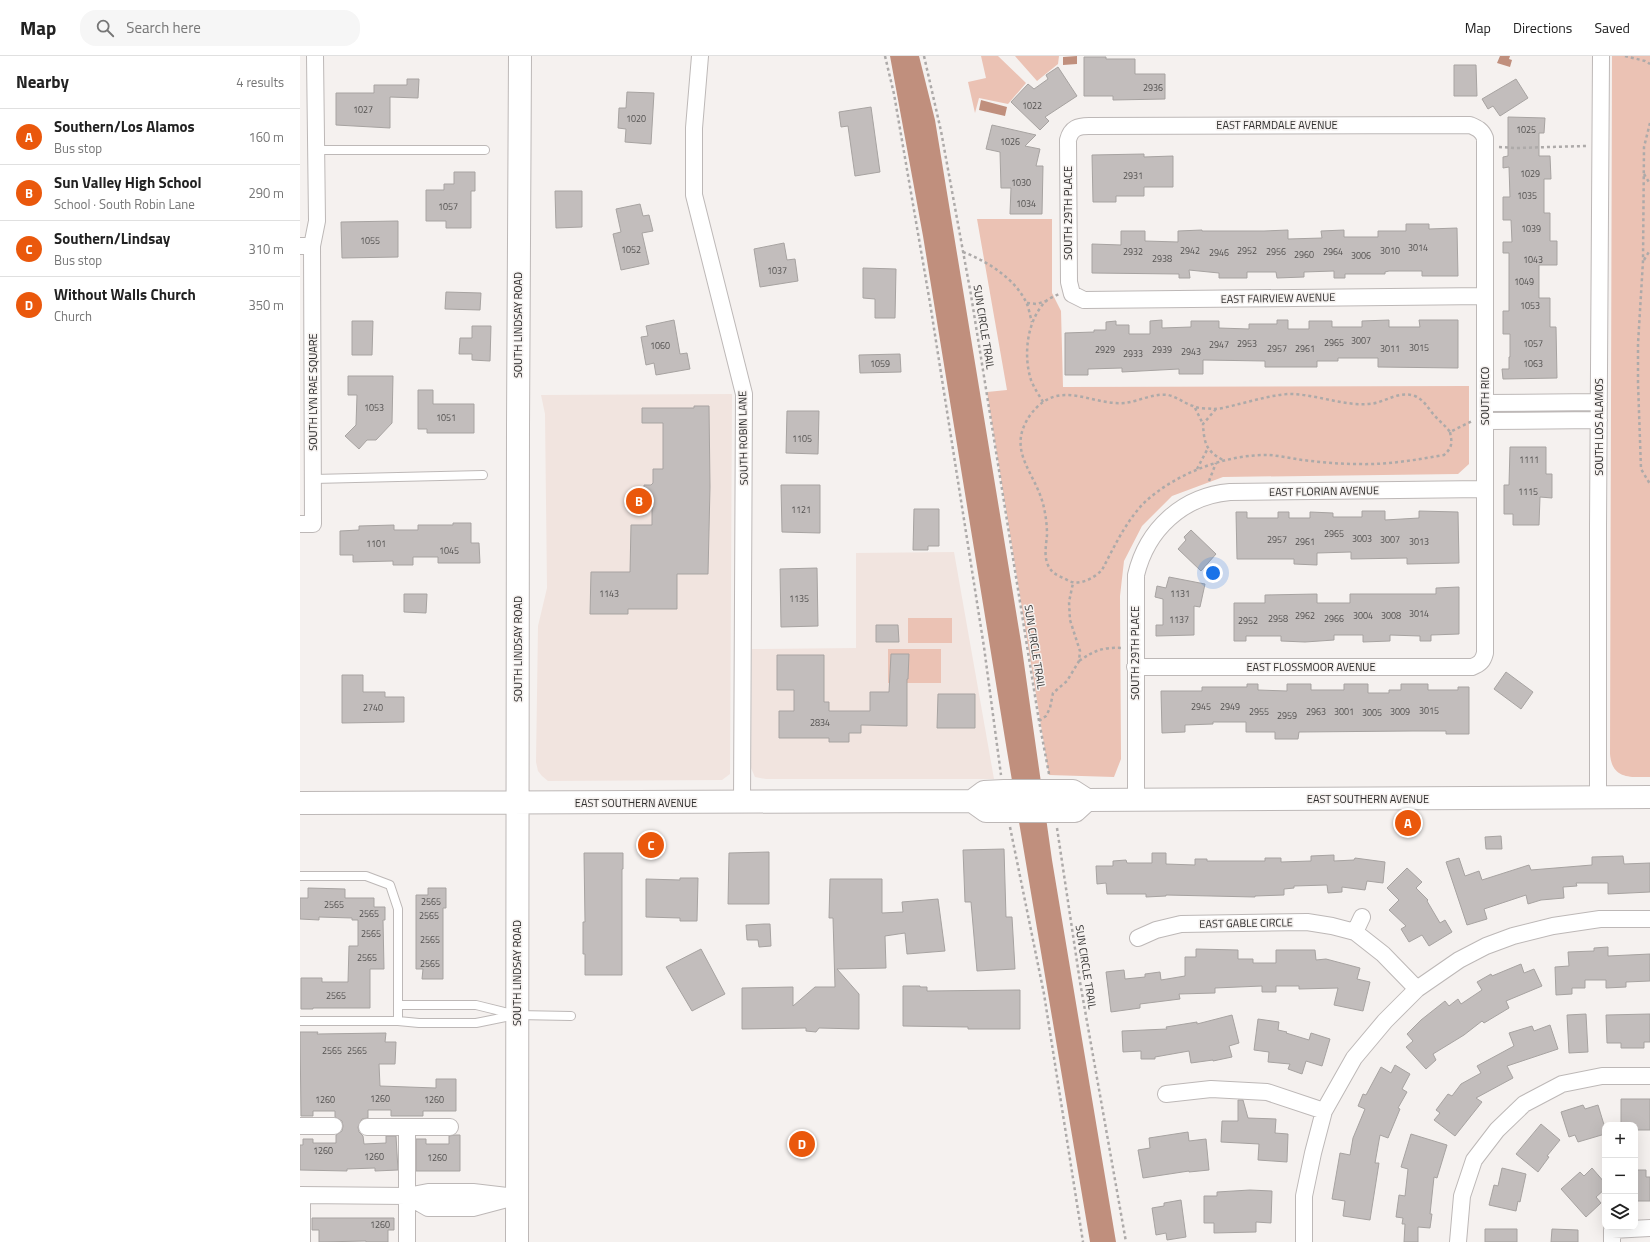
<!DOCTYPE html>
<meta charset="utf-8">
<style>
body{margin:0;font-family:"Titillium Web",sans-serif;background:#f6f6f6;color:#222}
.controls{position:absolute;right:12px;bottom:12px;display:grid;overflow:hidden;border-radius:8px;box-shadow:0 4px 16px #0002}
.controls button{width:36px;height:36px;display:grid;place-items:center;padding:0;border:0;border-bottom:1px solid #e0e0e0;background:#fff;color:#222;font:20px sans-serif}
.you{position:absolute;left:913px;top:517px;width:14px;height:14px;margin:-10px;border:3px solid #fff;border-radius:50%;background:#1a73e8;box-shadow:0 0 0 6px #1a73e833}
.badge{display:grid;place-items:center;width:26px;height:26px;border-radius:50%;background:#ea580c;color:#fff;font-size:13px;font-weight:700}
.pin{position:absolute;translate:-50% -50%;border:2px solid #fff;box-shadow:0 1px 4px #0006}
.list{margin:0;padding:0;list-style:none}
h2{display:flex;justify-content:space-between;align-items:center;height:52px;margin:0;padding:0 16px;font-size:17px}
h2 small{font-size:13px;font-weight:400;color:#767676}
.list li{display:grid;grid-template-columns:26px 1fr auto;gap:12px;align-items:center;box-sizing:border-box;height:56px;padding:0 16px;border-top:1px solid #e0e0e0}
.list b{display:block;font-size:15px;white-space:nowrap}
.list p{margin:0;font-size:13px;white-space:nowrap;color:#767676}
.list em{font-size:13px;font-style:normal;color:#767676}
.icon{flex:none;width:22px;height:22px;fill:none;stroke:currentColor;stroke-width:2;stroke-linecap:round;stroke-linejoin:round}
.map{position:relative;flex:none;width:1350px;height:1186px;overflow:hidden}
header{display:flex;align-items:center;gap:24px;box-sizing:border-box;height:56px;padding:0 20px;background:#fff;border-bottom:1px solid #e0e0e0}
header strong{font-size:19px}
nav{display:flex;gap:22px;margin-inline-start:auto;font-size:14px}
.search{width:280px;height:36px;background:#f6f6f6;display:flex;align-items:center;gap:10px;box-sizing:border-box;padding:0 14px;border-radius:16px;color:#767676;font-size:15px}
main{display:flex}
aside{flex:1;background:#fff}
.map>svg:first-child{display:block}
.built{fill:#f1e4df}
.green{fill:#ebc2b4}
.water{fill:#c08f7d}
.building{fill:#c2bdbc;stroke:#a7a3a1}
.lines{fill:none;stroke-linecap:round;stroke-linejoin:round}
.lane-casing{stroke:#bdb8b7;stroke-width:10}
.street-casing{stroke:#bdb8b7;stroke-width:18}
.secondary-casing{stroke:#bdb8b7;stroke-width:24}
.path{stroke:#adaaa9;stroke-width:2.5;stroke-dasharray:3 3;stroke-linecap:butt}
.lane{stroke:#fff;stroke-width:8}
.street{stroke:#fff;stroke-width:16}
.secondary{stroke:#fff;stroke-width:22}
.labels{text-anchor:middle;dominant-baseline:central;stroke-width:3;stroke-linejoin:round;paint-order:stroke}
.number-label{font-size:9px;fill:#535150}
.street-label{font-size:11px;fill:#2e2d2c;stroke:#f5f1ef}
</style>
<header>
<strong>Map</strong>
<div class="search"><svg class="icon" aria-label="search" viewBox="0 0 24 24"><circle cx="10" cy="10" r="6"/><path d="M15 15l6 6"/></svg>Search here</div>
<nav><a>Map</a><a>Directions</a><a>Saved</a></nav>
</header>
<main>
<aside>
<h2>Nearby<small>4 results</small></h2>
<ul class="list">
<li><span class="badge">A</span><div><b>Southern/Los Alamos</b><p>Bus stop</p></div><em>160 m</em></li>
<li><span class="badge">B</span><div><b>Sun Valley High School</b><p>School · South Robin Lane</p></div><em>290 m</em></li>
<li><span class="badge">C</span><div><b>Southern/Lindsay</b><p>Bus stop</p></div><em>310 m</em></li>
<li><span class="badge">D</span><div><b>Without Walls Church</b><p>Church</p></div><em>350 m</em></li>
</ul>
</aside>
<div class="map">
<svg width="1350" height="1186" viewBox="0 0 1350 1186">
<rect width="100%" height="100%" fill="#f5f1ef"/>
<path class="built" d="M432,338L430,718L422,724L248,725L242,720L238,715L236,706L238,570L247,532L245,358L241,339Z
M654,496L694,723H466L455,721L451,712L452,593L556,592V497Z"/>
<path class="green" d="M681,0H698L726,27L708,48L679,42L675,57L668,26L686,22Z
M715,0H759L758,8L737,25Z
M1312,0H1350V721C1331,721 1312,724 1310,698Z
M677,163H752V237L761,255L763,331L1169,330V408L1158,418L923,421L872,440L842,470L824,505L820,540L821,703L814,721L749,719L687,336L707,334Z
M608,562H652V587H608Z
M588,593H641V627H588Z"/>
<path class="water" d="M590,0H619L635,64L721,586L752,804L816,1186H790L707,695L623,180Z
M777,0V8L763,9V1Z
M1200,0H1210L1209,3L1212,4L1210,11L1197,7Z
M681,44L707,51L705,60L679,54Z"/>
<path class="building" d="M784,1H806V3H835V18H865V43L813,44V40H784Z
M1154,9H1176L1177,40H1154Z
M758,11L777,40L745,61L749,65L740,74L711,46L728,28L734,33L748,23L746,19Z
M107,23H119L118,42L90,41V72L36,69V37H74V29H107Z
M1216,23L1228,42L1200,60L1193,50L1188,53L1182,43Z
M327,36L354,37L351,88L325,86L326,73L318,72L319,52H326Z
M571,51L580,116L555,120L548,70L541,71L539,56Z
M1208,61L1245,62L1244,77H1239V100H1250L1251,123H1244V157H1250V185H1257V209H1239V242H1250V271H1256L1257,322L1203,323L1202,313H1209V301H1210V278H1203V255H1209V197H1203V186H1212L1211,164H1203V141H1210L1209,111L1203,112V101L1208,100Z
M692,69L736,79L725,90L740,93L736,110H743L742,158H710L711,132H701L700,96L686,93Z
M844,98V101L873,100V131H844V140H816V146H793L792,99Z
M154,116H175V135H171V172H146V165H126V134H144V128H154Z
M255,135H282V171L256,172Z
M340,148L343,160L349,159L353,175L342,177L349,208L321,214L313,178L321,176L316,153Z
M98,165V201L42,202L41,166Z
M1106,168H1129V173L1157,172L1158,220H1122V215H1089L1085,216V218H1045V222H1034V215L1004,216V221L977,222L976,216H947V222H919V217L889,214L890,222H879V218L792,217V188L821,189V175H845V185L878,186V175L902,174V175H964L988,174V183L1022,182L1021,175L1044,174V181H1078V175H1106Z
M484,187L487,204L495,203L498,225L460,231L454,193Z
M563,212L596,213L595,262H575V243L563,242Z
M146,236L181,237L180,254L145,253Z
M374,264L380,298L387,297L390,313L356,319L354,307L346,309L341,281L348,280L346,270Z
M862,264V272L891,271V265H919V272L949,273V268H977V264H988V273H1009V265H1032V271H1062V265L1089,264V271H1120L1119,264H1158V312L1078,311V302H1038V305H1017V311H965V305L903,304V318H879V313L822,316V312L788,313V319H765V277L794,276V274H806V266L816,265V269H829V278H850V265Z
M52,265H73L72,299H52Z
M172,270H191L190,305L172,304V298H159L160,282H172Z
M600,298L601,316L560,317L559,299Z
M48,320H93L92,367L76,384H67L59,393L45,380L56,369L57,339H48Z
M118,334H133V348H174V377H127V373H118Z
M394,350H409L410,431L408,518H377V553H328V558H290L291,516H330L331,469H352V441L351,439H344V429H351L353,427V413H363V367H342V352H394Z
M487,355H519L518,398L486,397Z
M1210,391H1246V418H1252V442L1240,441L1239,469H1213V458H1204V429H1209Z
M481,429H520V477L482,476Z
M614,453H639V490H628V494H613Z
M1062,455H1085V464L1119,462V455L1158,456L1159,507L1107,508V502L1051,503V496L1017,497V509L994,508V503H937L936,456H947V462H978V456H989V462H1010V456L1033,457V461H1062Z
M153,467H171V487H179L180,507H138V501H113V509H93V505L53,506V499H40V475L59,474V470L94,469V474H118V469H153Z
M891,474L916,498L901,515L878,493L886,484L884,481Z
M517,512L518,570L481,571L480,513Z
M869,521L905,528L900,551L894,550V579L856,580V569H863V543L855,541L857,530L866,532Z
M1159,531V578L1131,579V585H1120V580L1090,579V585L1063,586V579H1034V584L1005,586L981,585V580H946V585H934V547H965V539L1017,538V547H1050V538H1136V532Z
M104,538H127L126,557L104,556Z
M576,569H598L599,586H576Z
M591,598H609L608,623H607V670L561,669V677H549V686H529V682H479V655H494V634H477V599H524V646H529V655H570V636H589Z
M1206,616L1233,636L1221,653L1194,633Z
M42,619H63V636H85V641H104V666L42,667Z
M947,628H958V634L987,635V628H1011V634H1044V628H1068V637H1089V634H1101V628H1128V634H1158V631H1169V678H1146V675H1112L999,676L998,683H975V676H946V666H913V668L885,669V676L862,677L861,635H902V631H947Z
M638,638H675V672H637Z
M1201,780L1202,793H1186L1185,781Z
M704,793L706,861H712L715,913L677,915L671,846H665L663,794Z
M469,796V848H428L429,797Z
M284,797H323V813H322V919H285V898H283V866H285Z
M852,797H866V808L895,809V803H907V805H965V802H981V806L1011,805V800L1034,799V805L1054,804L1055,802L1085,806L1083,827L1067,825L1065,834L1042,831V836L1028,837L1027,829L994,830V832L984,833V839L955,840V841L866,839V840L846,841V838H807L806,827L797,828L796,810H813V805L826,804L827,807H852Z
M1323,800L1324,808L1350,807V836L1308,838V827H1276L1277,830L1263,831L1264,842L1241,844L1228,848L1226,839L1184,853L1187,863L1167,869L1146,806L1159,802L1165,820L1179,815L1182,824L1229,809L1231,814L1292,809V801Z
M1107,812L1122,826L1116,832L1128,844L1127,845L1140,867L1145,864L1152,876L1129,890L1122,879L1109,886L1101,873L1106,870L1089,854L1099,844L1087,832Z
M380,822H398L397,865H380V862L346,861V823L380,824Z
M530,823H582V857L603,856L602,846L638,843L645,895L607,898L605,877L585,880L586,912L537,913L559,938V973L519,972L516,976L506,975V972L442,973V932L493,931V950L515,931H535L533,862H529Z
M8,832L45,833V842H74V851H85V864H83L84,913H70V952H13V953H1V922H22V926H48L49,890H58V864H52V862L19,861V864L0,863V842H8Z
M128,832H146V852H143V923H122L123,913H116V839H128Z
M464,868H470L471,890L459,891L458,884H447L446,869Z
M1308,891V900L1350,898V925L1326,926V931L1306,932V924H1285V932H1272V938L1256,939L1255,911L1269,910L1268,896L1294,895V892Z
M401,893L425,938L392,955L366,911Z
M896,893L938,894V903H953V907H976V894H1015L1016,904L1026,903L1060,912L1057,923L1070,926L1063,955L1034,949L1038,932L999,933V930H976V936H962V930L915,932V937L879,938L880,943L840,948V952L811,956L806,916L824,914L825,923L845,921V918L860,916L861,924L885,920V901H896Z
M1221,908L1224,917L1234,913L1242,930L1206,945L1209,952L1184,967L1182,965L1164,979L1133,998L1136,1004L1126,1013L1106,991L1113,985L1107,978L1121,964L1145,945L1149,950L1158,943L1161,948L1182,934L1177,926L1191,918L1192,920Z
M603,930H620V931H627V935L720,934V973H668V971L603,970Z
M1286,958L1288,996L1269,997L1267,959Z
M1350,958V986H1344V992H1321V987H1307L1306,959Z
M932,959L939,987L929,990L932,1001L913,1005V1004L891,1007L889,995L855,1001V1003H841V995L823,996L822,975L867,973L866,971L897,966V968Z
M958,963L979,966L978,974L987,976L986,977L1009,984L1011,977L1030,983L1022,1010L1006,1005L1002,1018L988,1013L990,1008L968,1006L969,996L954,994Z
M1250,969L1258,993L1207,1010L1213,1022L1176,1042L1182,1046L1155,1080L1134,1064L1140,1057L1136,1054L1148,1038L1152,1040L1161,1028L1181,1017L1177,1010L1214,990L1209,977L1232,970L1234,975Z
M0,976H18L17,978L86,977L85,986H96L95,1008H79L80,1030L136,1032V1023H156V1055H123V1060H91V1054H68V1062L62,1063L58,1071L59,1076L63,1080L64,1088L86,1087V1080H96L98,1114L75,1115V1112L47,1113V1115L0,1114V1089H3V1083H13V1087H36V1079L42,1075L43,1070L42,1065L35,1061V1055H13V1060H1Z
M1095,1009L1110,1018L1102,1033L1107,1036L1098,1052L1100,1053L1088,1082L1080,1079L1075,1107H1079L1070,1164L1043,1160L1045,1145L1032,1143L1040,1097L1050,1099L1053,1082L1065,1053L1058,1050L1063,1038L1066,1039L1081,1011L1091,1017Z
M1321,1043H1350V1074H1335V1069H1321Z
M938,1044H943L948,1062L976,1063L975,1077L988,1078L987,1106L958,1104L959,1088L921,1086L922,1065H938Z
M1283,1049L1285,1053L1298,1049L1305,1072V1078L1278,1086L1275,1079L1269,1081L1261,1056Z
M1241,1068L1260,1084L1247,1100L1249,1101L1238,1116L1216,1098Z
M888,1076L889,1085L906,1083L909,1114L889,1116V1115L843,1122L838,1094L850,1092L849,1082Z
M1111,1078L1147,1089L1137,1122L1134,1121L1130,1158H1132L1130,1172L1118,1171V1186H1104L1105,1168H1102L1103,1162L1096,1161L1099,1139L1105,1140L1108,1113L1101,1111Z
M155,1079H160V1115H116V1083H126V1088H149V1080Z
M1202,1112L1226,1118L1220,1146L1218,1145L1216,1155L1189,1149L1194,1129L1198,1130Z
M1292,1112L1305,1127V1133L1296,1141L1301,1147L1286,1161L1261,1133L1280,1116L1284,1120Z
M1335,1114H1346V1121H1350V1145H1335Z
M950,1134L972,1135L971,1167L956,1166V1176L914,1177V1167H904V1140H917V1136Z
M881,1144L886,1181L867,1184L866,1177L856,1179L852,1152L864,1150V1147Z
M12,1162H94V1174H88V1186H66V1185L19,1186V1174H12Z
M1185,1173H1217V1186H1185Z
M1252,1173L1278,1174V1186H1251Z"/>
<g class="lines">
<g class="lane-casing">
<path id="lane" d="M16,94H185
M13,423L183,419
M0,820H66L90,829L98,853V965
M98,949H176L217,959L271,960
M0,965H98L119,967H176L216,959"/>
</g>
<g class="street-casing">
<path id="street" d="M400,0L394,72V139L444,338L442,747
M0,190H12L13,468H0
M12,190L17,165L15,0
M1185,347L1299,346
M1185,365L1299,364
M835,611H1172C1180,608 1183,605 1185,597V82C1182,74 1177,72 1170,69L789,70C778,70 771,72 768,84L769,226L772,238L784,244L1185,240
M1298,741V471L1301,0
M836,744V519C847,473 883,440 930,436L1184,433
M1055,876L1062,861
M838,882L856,874L881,868L1007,866L1032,870L1055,876L1083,898L1117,933
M866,1038L911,1033L967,1036L1024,1055
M0,1070H34
M67,1071H150
M107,1071V1186
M0,1139L107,1140L128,1136H173L216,1141
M107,1140L128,1152H173L207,1143
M2,1186V1139
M1004,1186V1140L1013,1097L1024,1055L1054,1002L1085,965L1117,933L1159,904L1186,890L1213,880L1253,870L1300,863H1350
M1158,1186L1162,1140L1174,1104L1197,1074L1224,1048L1262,1028L1302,1020H1350
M1312,1186V1174L1350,1172"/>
</g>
<g class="secondary-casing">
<path id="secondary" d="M672,745L684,736L704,735H773L787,744L1350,741
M0,747L672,745L686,755H775L787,744
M217,1186L218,371L220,0"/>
</g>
<path class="path" d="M585,0L594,38L630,247L684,591L701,719
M624,0L641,75L671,239L739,665L749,718
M1325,0L1345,5L1350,8
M1350,67L1344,91L1343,205L1338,288V327L1341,413L1350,428
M1199,91L1216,92L1286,90
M1344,118L1350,128
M663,196C687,205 716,223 727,248C729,253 730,260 732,266
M1344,204L1350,194
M727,247L737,248L746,245
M743,346C739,339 734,332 731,324C723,299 727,265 745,246C749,242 755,240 759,238
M895,352L903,368
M916,353L903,368C904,387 906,395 923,404
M1150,376C1152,386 1153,391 1144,399C1115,404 1087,409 1057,408C1038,408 1020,406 1002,404C991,402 980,400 969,399C927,398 877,417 846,445C827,463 814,491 802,514C794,522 780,530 769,525C764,522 758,520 754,517C742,507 746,491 747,479C747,470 746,461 744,452C737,417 704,395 731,358C759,321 791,350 825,347C839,345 854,337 868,339C877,341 884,347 893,350C898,353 907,352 913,353C921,353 931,350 939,348C956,344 972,339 989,338C1016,338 1042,350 1069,348C1085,347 1098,334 1115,340C1124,344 1128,352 1134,359C1139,365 1145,369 1150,376L1172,365
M897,413L908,392
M909,425L916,407
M779,605C795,594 803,591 823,592
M739,665L746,660L750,652L753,637L767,625L779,605L780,595L770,564L769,546L773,527
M710,771L744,938L783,1186
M757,772L780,926L826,1186"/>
<use href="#lane" class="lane"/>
<use href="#street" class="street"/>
<use href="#secondary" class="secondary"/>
</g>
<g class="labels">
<g class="number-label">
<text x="853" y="31">2936</text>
<text x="732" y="49">1022</text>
<text x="63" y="53">1027</text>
<text x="336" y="62">1020</text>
<text x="1226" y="73">1025</text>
<text x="710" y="85">1026</text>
<text x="1230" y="117">1029</text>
<text x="833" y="119">2931</text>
<text x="721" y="126">1030</text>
<text x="1227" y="139">1035</text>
<text x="726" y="147">1034</text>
<text x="148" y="150">1057</text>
<text x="1231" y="172">1039</text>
<text x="70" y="184">1055</text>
<text x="1118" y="191">3014</text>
<text x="331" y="193">1052</text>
<text x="890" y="194">2942</text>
<text x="947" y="194">2952</text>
<text x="1090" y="194">3010</text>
<text x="833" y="195">2932</text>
<text x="976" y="195">2956</text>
<text x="1033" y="195">2964</text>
<text x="919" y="196">2946</text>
<text x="1004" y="198">2960</text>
<text x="1061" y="199">3006</text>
<text x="862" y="202">2938</text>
<text x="1233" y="203">1043</text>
<text x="477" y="214">1037</text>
<text x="1224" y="225">1049</text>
<text x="1230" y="249">1053</text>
<text x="1061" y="284">3007</text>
<text x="1034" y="286">2965</text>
<text x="947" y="287">2953</text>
<text x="1233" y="287">1057</text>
<text x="919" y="288">2947</text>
<text x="360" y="289">1060</text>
<text x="1119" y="291">3015</text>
<text x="977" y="292">2957</text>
<text x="1005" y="292">2961</text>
<text x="1090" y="292">3011</text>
<text x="805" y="293">2929</text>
<text x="862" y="293">2939</text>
<text x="891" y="295">2943</text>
<text x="833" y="297">2933</text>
<text x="580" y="307">1059</text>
<text x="1233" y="307">1063</text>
<text x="74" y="351">1053</text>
<text x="146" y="361">1051</text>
<text x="502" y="382">1105</text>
<text x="1229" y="403">1111</text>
<text x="1228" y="435">1115</text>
<text x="501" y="453">1121</text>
<text x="1034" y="477">2965</text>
<text x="1062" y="482">3003</text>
<text x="977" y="483">2957</text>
<text x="1090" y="483">3007</text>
<text x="1005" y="485">2961</text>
<text x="1119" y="485">3013</text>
<text x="76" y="487">1101</text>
<text x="149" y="494">1045</text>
<text x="309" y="537">1143</text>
<text x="880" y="537">1131</text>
<text x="499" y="542">1135</text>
<text x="1119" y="557">3014</text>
<text x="1005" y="559">2962</text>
<text x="1063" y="559">3004</text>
<text x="1091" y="559">3008</text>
<text x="978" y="562">2958</text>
<text x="1034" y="562">2966</text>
<text x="879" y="563">1137</text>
<text x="948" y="564">2952</text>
<text x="901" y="650">2945</text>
<text x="930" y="650">2949</text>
<text x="73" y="651">2740</text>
<text x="1129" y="654">3015</text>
<text x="959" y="655">2955</text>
<text x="1016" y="655">2963</text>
<text x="1044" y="655">3001</text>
<text x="1100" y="655">3009</text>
<text x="1072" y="656">3005</text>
<text x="987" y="659">2959</text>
<text x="520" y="666">2834</text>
<text x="131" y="845">2565</text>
<text x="34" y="848">2565</text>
<text x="69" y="857">2565</text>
<text x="129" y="859">2565</text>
<text x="71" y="877">2565</text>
<text x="130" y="883">2565</text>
<text x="67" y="901">2565</text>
<text x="130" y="907">2565</text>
<text x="36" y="939">2565</text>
<text x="32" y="994">2565</text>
<text x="57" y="994">2565</text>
<text x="80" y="1042">1260</text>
<text x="25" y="1043">1260</text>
<text x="134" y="1043">1260</text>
<text x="23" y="1094">1260</text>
<text x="74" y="1100">1260</text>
<text x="137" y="1101">1260</text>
<text x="80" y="1168">1260</text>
</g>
<g class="street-label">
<text x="977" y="69">EAST FARMDALE AVENUE</text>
<text transform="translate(768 157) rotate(-90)">SOUTH 29TH PLACE</text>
<text transform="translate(978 242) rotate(-1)">EAST FAIRVIEW AVENUE</text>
<text transform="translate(218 269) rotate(-90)">SOUTH LINDSAY ROAD</text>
<text transform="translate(684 271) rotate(81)">SUN CIRCLE TRAIL</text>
<text transform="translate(13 336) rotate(-90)">SOUTH LYN RAE SQUARE</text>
<text transform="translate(1185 340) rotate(-90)">SOUTH RICO</text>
<text transform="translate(1299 371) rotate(-90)">SOUTH LOS ALAMOS</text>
<text transform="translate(443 382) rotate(-91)">SOUTH ROBIN LANE</text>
<text transform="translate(1024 435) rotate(-1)">EAST FLORIAN AVENUE</text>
<text transform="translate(735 591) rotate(81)">SUN CIRCLE TRAIL</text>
<text transform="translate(218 593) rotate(-90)">SOUTH LINDSAY ROAD</text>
<text transform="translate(835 597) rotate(-90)">SOUTH 29TH PLACE</text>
<text x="1011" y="611">EAST FLOSSMOOR AVENUE</text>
<text x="1068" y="743">EAST SOUTHERN AVENUE</text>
<text x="336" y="747">EAST SOUTHERN AVENUE</text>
<text transform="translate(946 867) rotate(-1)">EAST GABLE CIRCLE</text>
<text transform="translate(786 911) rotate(81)">SUN CIRCLE TRAIL</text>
<text transform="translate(217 917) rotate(-90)">SOUTH LINDSAY ROAD</text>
</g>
</g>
</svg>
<div class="controls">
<button>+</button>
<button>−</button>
<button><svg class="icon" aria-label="layers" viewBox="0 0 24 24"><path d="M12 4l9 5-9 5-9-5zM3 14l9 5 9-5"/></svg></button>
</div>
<div class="you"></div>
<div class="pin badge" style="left:1108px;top:767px">A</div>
<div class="pin badge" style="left:339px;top:445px">B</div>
<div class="pin badge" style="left:351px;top:789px">C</div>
<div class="pin badge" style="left:502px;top:1088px">D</div>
</div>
</main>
